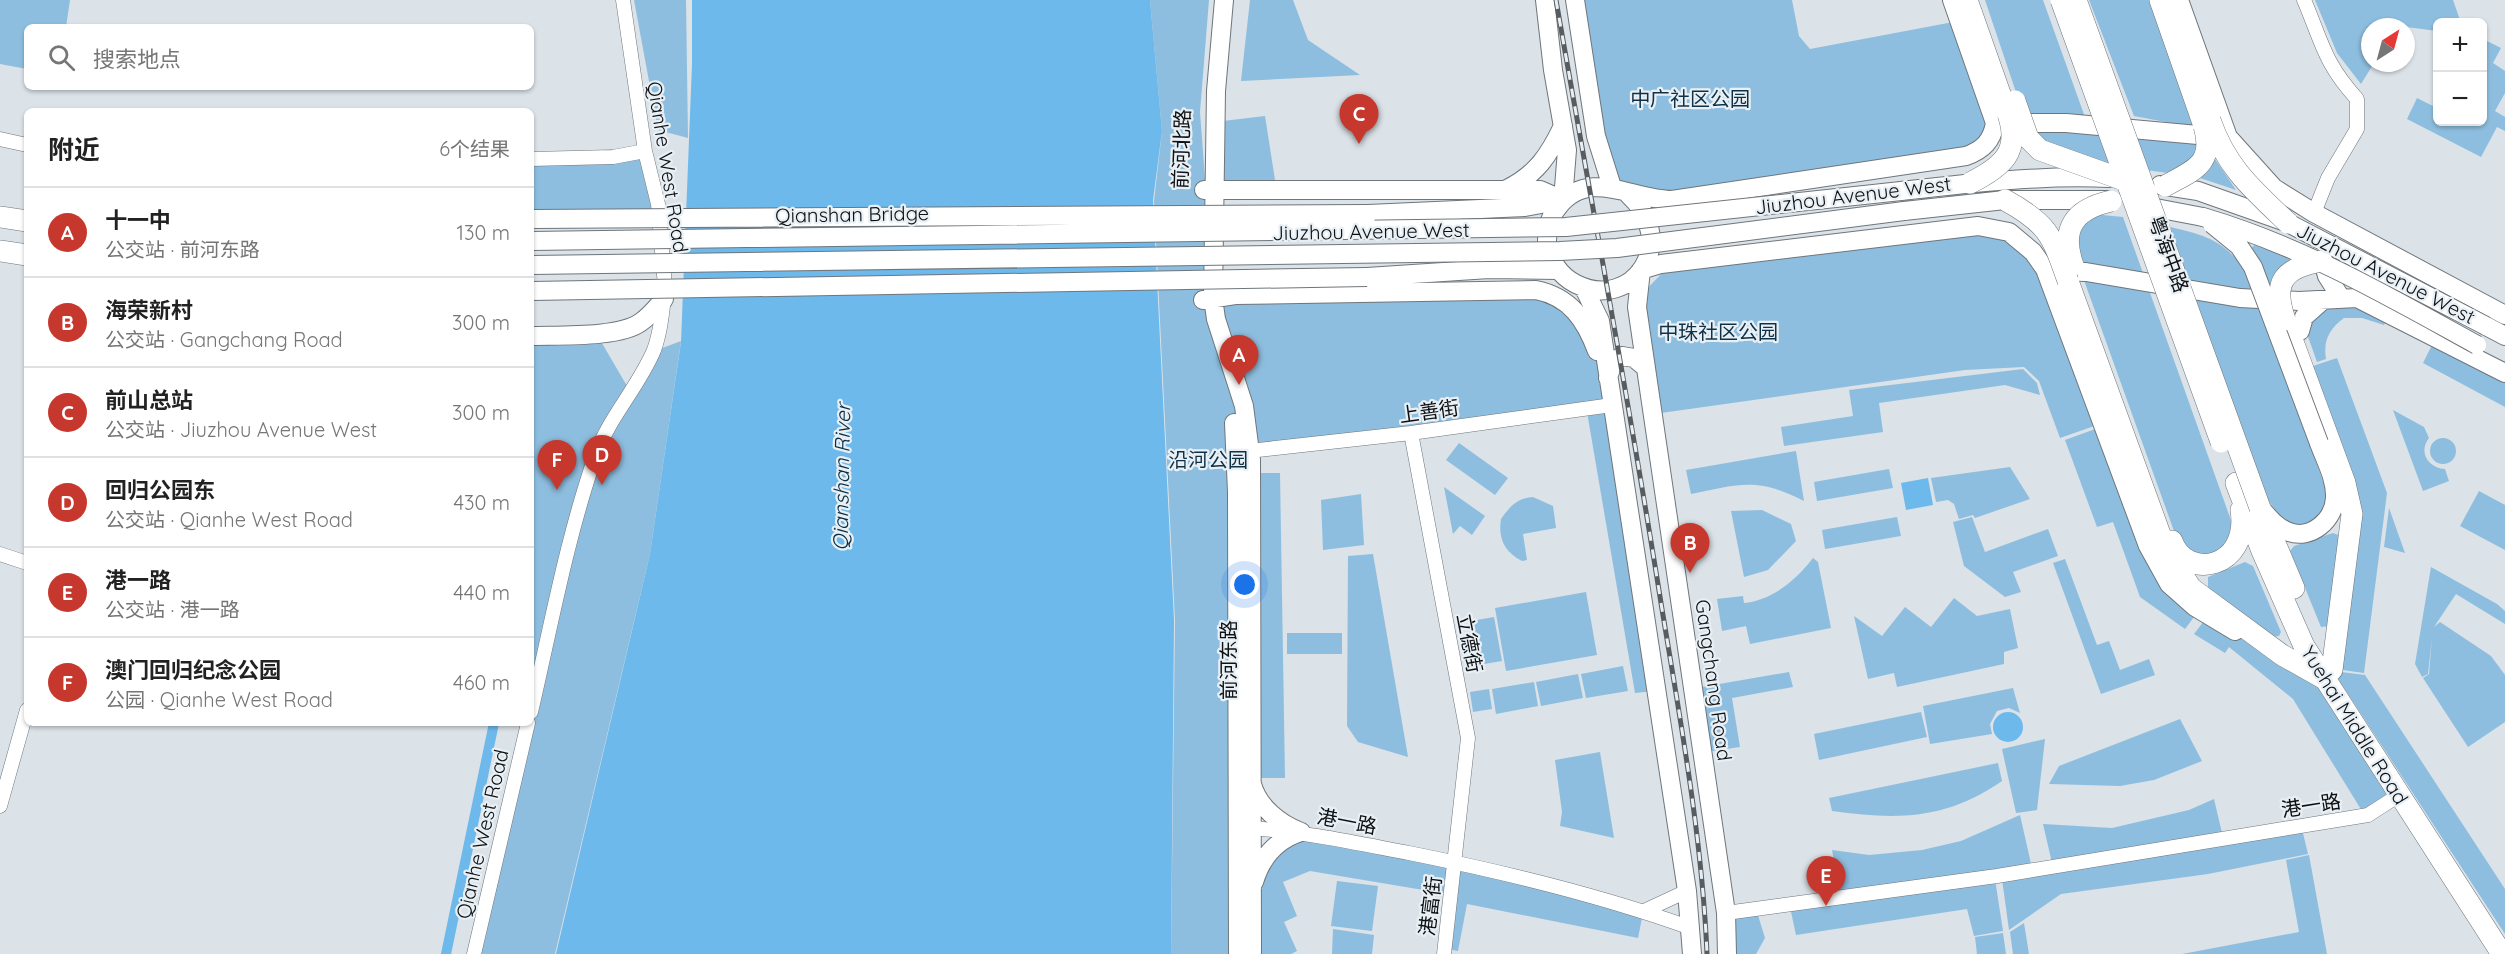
<!DOCTYPE html>
<html lang="zh">
<meta charset="utf-8">
<style>
body{margin:0;font-family:Quicksand,"Noto Sans SC",sans-serif;background:#f6f6f6;color:#222}
.controls{position:absolute;right:18px;top:18px;display:grid;overflow:hidden;border-radius:9px;box-shadow:0 2px 4px #0004}
.controls button{width:54px;height:54px;display:grid;place-items:center;padding:0;border:0;border-bottom:2px solid #e0e0e0;background:#fff;color:#222;font:30px sans-serif}
.compass{position:absolute;left:2361px;top:18px;width:54px;height:54px;border-radius:50%;background:#fff;box-shadow:0 2px 4px #0004;rotate:36deg}
.you{position:absolute;left:1245px;top:585px;width:21px;height:21px;margin:-15px;border:4px solid #fff;border-radius:50%;background:#1a73e8;box-shadow:0 0 0 9px #1a73e833}
.badge{display:grid;place-items:center;width:39px;height:39px;border-radius:50%;background:#c6382d;color:#fff;font-size:20px;font-weight:700}
.pin{position:absolute;translate:-50% -50px;filter:drop-shadow(0 2px 3px #0008)}
.pin::after{content:'';position:absolute;top:32px;width:21px;height:18px;background:inherit;clip-path:polygon(0 0,100% 0,50% 100%)}
.list{margin:0;padding:0;list-style:none}
h2{display:flex;justify-content:space-between;align-items:center;height:78px;margin:0;padding:0 24px;font-size:26px}
h2 small{font-size:20px;font-weight:400;color:#767676}
.list li{display:grid;grid-template-columns:39px 1fr auto;gap:18px;align-items:center;box-sizing:border-box;height:90px;padding:0 24px;border-top:2px solid #e0e0e0}
.list b{display:block;font-size:22px;white-space:nowrap}
.list p{margin:0;font-size:20px;white-space:nowrap;color:#767676}
.list em{font-size:20px;font-style:normal;color:#767676}
.icon{flex:none;width:33px;height:33px;fill:none;stroke:currentColor;stroke-width:2;stroke-linecap:round;stroke-linejoin:round}
.map{position:relative;flex:none;width:2505px;height:954px;overflow:hidden}
.search{position:absolute;background:#fff;box-shadow:0 2px 4px #0004;left:24px;top:24px;width:510px;height:66px;display:flex;align-items:center;gap:15px;box-sizing:border-box;padding:0 21px;border-radius:9px;color:#767676;font-size:22px}
.panel{position:absolute;background:#fff;box-shadow:0 2px 4px #0004;left:24px;top:108px;width:510px;height:618px;border-radius:9px}
.map>svg:first-child{display:block}
.green{fill:#8ebedf}
.water{fill:#6db9eb}
.lines{fill:none;stroke-linecap:round;stroke-linejoin:round}
.canal{stroke:#6db9eb;stroke-width:10}
.minor-casing{stroke:#6f767b;stroke-width:15}
.major-casing{stroke:#6f767b;stroke-width:20}
.highway-casing{stroke:#6f767b;stroke-width:22}
.minor{stroke:#fff;stroke-width:14}
.major{stroke:#fff;stroke-width:18}
.highway{stroke:#fff;stroke-width:21}
.rail-casing{stroke:#585c5f;stroke-width:5}
.rail{stroke:#e8f0f5;stroke-width:3;stroke-dasharray:9;stroke-linecap:butt}
.major-bridge-casing{stroke:#6f767b;stroke-width:20;stroke-linecap:butt}
.highway-bridge-casing{stroke:#6f767b;stroke-width:22;stroke-linecap:butt}
.major-bridge{stroke:#fff;stroke-width:18}
.highway-bridge{stroke:#fff;stroke-width:21}
.labels{text-anchor:middle;dominant-baseline:central;stroke-width:4.5;stroke-linejoin:round;paint-order:stroke}
.park-label{font-size:20px;fill:#0f3146;stroke:#e8f0f5}
.street-label{font-size:20px;fill:#0e1012;stroke:#e8f0f5}
.water-label{font-size:21px;font-style:italic;fill:#0a2c41;stroke:#e8f0f5}
</style>
<div class="map">
<svg width="2505" height="954" viewBox="0 0 2505 954">
<rect width="100%" height="100%" fill="#dbe2e8"/>
<path class="green" d="M0,0H70L66,27H27V69L0,64Z
M634,0H686L688,138L658,130Z
M1150,0H1209L1200,112L1214,299L1549,294L1583,324L1606,379L1610,402L1249,451L1251,954H1171L1175,621L1154,201L1162,131Z
M1250,0H1293L1308,40L1360,75L1241,81Z
M1575,0H1792L1799,36L1810,49L1964,20L1999,120L1989,152L1672,200L1612,187Z
M1985,0H2043L2086,120L2023,113Z
M2089,0H2149L2197,128L2134,116Z
M2315,0H2453L2459,17L2458,22H2438L2437,31L2406,27H2370V63H2374L2361,84L2337,53Z
M2483,39L2501,48L2493,63L2505,71V93L2495,111L2505,117V131L2497,127L2481,157L2407,119L2417,98L2437,108L2438,122H2482L2483,86L2485,82L2483,80Z
M1265,116L1275,180H1222L1223,121Z
M2032,131L2198,140L2196,153L2187,168L2168,173L2086,162L2050,151Z
M646,152L653,216L531,217V166Z
M2213,156L2236,190L2200,178Z
M2092,214L2123,217L2233,526L2232,543L2216,556L2195,558L2179,545L2076,258L2075,230Z
M1978,227L2033,252L2100,424L2060,438L2039,381L2024,367L1965,370L1654,414L1642,294L1666,269Z
M2170,227C2211,236 2228,243 2251,279L2326,490L2329,509L2317,521L2296,527L2282,520L2265,496Z
M2254,245L2289,256L2290,263L2278,271L2270,284L2251,249Z
M2353,304L2387,318L2384,325L2362,318H2344C2329,329 2323,341 2326,359L2317,362L2306,331L2321,308Z
M599,338L627,386L605,427L538,673L531,671V339Z
M681,341L650,554L555,954H478L577,529L599,455L657,350Z
M2434,341L2505,377V407L2423,363Z
M2337,358L2387,493L2364,673L2335,669L2349,551L2313,366Z
M2023,369L2037,383L2040,395L2005,385L1879,403L1883,432L1784,446L1781,427L1853,416L1849,390Z
M1609,409L1654,691L1635,693L1587,412Z
M2393,410L2424,427L2429,438C2418,452 2428,468 2445,469L2449,481L2423,491Z
M2098,428L2197,613L2185,629L2140,597L2113,522L2097,527L2065,440Z
M2430 451a13 13 0 1 1 26 0a13 13 0 1 1-26 0Z
M1459,443L1508,478L1495,495L1446,460Z
M1796,451L1804,501C1757,477 1740,484 1691,494L1686,470Z
M2010,467L2030,499L1975,518L1973,515L1959,519L1954,504L1948,500L1936,502L1931,478Z
M1889,469L1893,488L1817,501L1814,482Z
M1254,473H1280L1285,778H1254Z
M1444,487L1485,516L1472,535L1460,526L1453,534Z
M2479,491L2505,505V550L2460,526Z
M1361,494L1364,545L1323,550L1321,500Z
M1533,497L1553,506L1556,528L1523,534L1527,560L1522,561C1504,552 1498,538 1501,519C1510,506 1518,498 1533,497Z
M2389,508L2405,553L2384,547Z
M1762,510L1791,524L1796,541L1768,570L1744,577L1731,511Z
M1897,517L1901,536L1825,549L1822,530Z
M1972,517L1985,552L2048,529L2058,556L2013,572L2021,592L2005,597L1964,566L1953,522Z
M2333,533L2341,536L2329,626L2321,627L2290,551L2294,546Z
M1373,554L1408,757L1358,742L1347,726L1348,556Z
M1813,558L1818,562L1831,628L1750,644L1746,626L1722,631L1717,599L1743,596L1744,603C1773,600 1796,580 1813,558Z
M2065,559L2097,645L2109,641L2120,670L2149,659L2155,675L2101,694L2053,563Z
M2245,562L2253,566L2281,632L2279,636L2272,637L2208,592V577Z
M2431,567L2497,604L2505,611V624L2456,594L2434,627L2440,622L2491,656L2505,675V722L2468,747L2423,678L2429,674L2432,638L2428,674L2422,677L2415,664Z
M1586,592L1597,655L1506,671L1495,608Z
M1954,598L1977,616L2010,609L2018,648L2004,652V664L1897,687L1894,673L1868,679L1854,616L1882,636L1905,607L1931,627Z
M1494,617L1502,661L1478,665L1471,621Z
M2207,617L2324,682L2394,793L2362,811L2293,699L2229,647L2225,653L2194,634Z
M1287,633H1342V654H1287Z
M1623,666L1628,691L1586,698L1581,674Z
M2333,671L2365,675L2505,889V934Z
M1789,672L1793,687L1732,698L1740,747L1706,752L1696,688Z
M1578,674L1583,698L1541,706L1536,682Z
M1534,682L1538,706L1496,714L1492,689Z
M2013,688L2020,713L2009,708L1997,711L1990,724L1992,734L1930,744L1923,706Z
M1489,689L1492,709L1473,712L1470,692Z
M1921,712L1927,737L1819,760L1814,734Z
M2180,719L2202,761L2154,780L2120,786L2049,784L2059,766Z
M2045,739L2037,810L2016,813L2002,749Z
M1600,752L1614,838L1560,826L1562,812L1555,760Z
M1998,763L2002,781C1946,820 1897,820 1832,811L1829,798Z
M2214,799L2222,833L2052,863L2043,824L2112,828L2189,810Z
M2020,815L2032,868L1840,894L1832,850L1869,855L1922,850L1961,841Z
M2302,829L2308,854L2208,874L2061,894L2009,930L2002,879Z
M1291,837L1451,863L1447,894L1310,871L1283,882L1297,916L1284,922L1297,951L1291,954H1255L1256,885Z
M2309,855L2327,954H2182L2299,932L2286,860Z
M1457,865L1643,913L1638,938L1467,904L1458,951L1447,949Z
M1995,879L2003,931L1974,936L1967,909L1796,935L1790,907Z
M1337,881L1378,886L1372,931L1331,926Z
M1757,912L1765,938L1756,954H1729L1728,916Z
M2024,923L2029,954H2013L2010,932Z
M1333,929L1374,935L1372,954H1332Z
M2003,933L2006,954H1977L1975,937Z"/>
<path class="water" d="M692,0H1150L1162,131L1153,200L1174,620L1171,954H556L650,554L681,342L692,64Z
M1928,478L1933,505L1906,510L1901,483Z
M1993 727a15 15 0 1 1 30 0a15 15 0 1 1-30 0Z"/>
<g class="lines">
<path class="canal" d="M446,954L494,723"/>
<g class="minor-casing">
<path id="minor" d="M2304,0C2322,42 2324,63 2357,99V129L2328,178L2314,213
M0,139L27,145
M531,159L613,157L645,151
M1411,433L1468,738L1444,954
M1249,451L1411,433L1612,405
M0,554L27,563
M531,712C551,626 567,537 596,454C610,416 639,386 654,350C661,331 663,307 665,286L658,204L645,151L623,0
M0,806L27,710
M1251,828C1305,832 1356,843 1409,853C1504,872 1600,895 1691,928
M1644,911L1687,891
M1726,913L1997,876L2368,815L2399,795
M474,954L528,723"/>
</g>
<g class="major-casing">
<path id="major" d="M1224,0L1216,91L1213,298L1216,319L1244,406L1251,460L1252,954
M1545,0L1553,70L1567,150L1563,200
M1575,0L1596,136L1612,187
M2179,0L2228,137L2274,188L2314,213L2505,315
M2011,123H2066L2220,137
M2160,185L2198,191L2283,221
M1507,189C1537,174 1549,155 1563,126
M1204,190H1540L1563,200
M1901,191C1971,183 2039,175 2109,178
M1628,194C1681,242 1632,312 1576,284C1560,276 1548,259 1547,241C1547,229 1550,216 1558,207C1589,167 1632,200 1672,200L1966,156C1983,150 1992,141 1995,123L1952,0
M2140,205L2203,217
M1904,211L2005,200H2107
M1368,214L1525,207L1563,200
M2321,254L2327,276L2341,298
M1641,270L1661,264L1978,226L2009,232L2033,252L2045,269L2148,546L2169,584L2195,607L2235,631
M1641,270L1637,307L1726,913L1727,954
M2056,271L2086,272L2240,298L2299,301L2357,298L2505,373
M1367,277L1489,269L1558,270
M1584,288L1600,321L1687,891L1692,954
M1203,300L1235,295L1536,290C1570,297 1585,319 1597,351
M2486,326L2505,336
M2300,331L2304,317L2322,301
M531,336C558,335 620,338 641,322C650,316 657,307 664,299
M1608,378L1613,362L1622,356L1634,358L1645,367
M1234,423L1237,492L1238,954
M2264,512C2271,520 2278,528 2289,532C2311,540 2334,520 2335,498C2336,479 2325,460 2319,443
M1252,784C1258,807 1280,824 1301,832
M1254,882C1261,858 1276,840 1301,832"/>
</g>
<g class="highway-casing">
<path id="highway" d="M1967,0L2004,105
M2160,0L2203,123
M0,217L27,221
M0,251L27,255
M2068,281L2165,548L2191,588L2282,655L2323,678
M2285,320L2345,483L2352,514L2332,670
M2236,483L2262,551L2304,646L2502,954
M2262,512L2294,588
M2172,541C2186,581 2250,569 2241,510"/>
</g>
<use href="#minor" class="minor"/>
<use href="#major" class="major"/>
<use href="#highway" class="highway"/>
<g class="rail-casing">
<path id="rail" d="M1556,0C1591,201 1629,401 1661,603C1680,719 1702,836 1707,954"/>
</g>
<use href="#rail" class="rail"/>
<g class="major-bridge-casing">
<path id="major-bridge" d="M2203,217C2304,247 2386,295 2477,345
M531,219L1368,214
M2288,223L2486,326
M2212,224L2239,246L2253,267L2319,443
M531,241L1566,227L1901,191
M531,265L1560,251L1617,248L1904,211
M531,291L1367,277"/>
</g>
<g class="highway-bridge-casing">
<path id="highway-bridge" d="M2061,0L2221,442
M2076,0L2260,508
M2015,101L2028,138L2040,150L2121,179
M2210,120C2226,167 2252,189 2288,223
M1970,183C2002,167 2021,152 2008,114
M2165,186C2194,170 2215,164 2204,126
M2005,200C2049,224 2052,236 2068,281
M2073,265C2060,228 2075,209 2111,201
M2285,320C2272,282 2283,268 2322,261"/>
</g>
<use href="#major-bridge" class="major-bridge"/>
<use href="#highway-bridge" class="highway-bridge"/>
</g>
<g class="labels">
<g class="park-label">
<text x="1690" y="98">中广社区公园</text>
<text x="1718" y="331">中珠社区公园</text>
<text x="1208" y="459">沿河公园</text>
</g>
<g class="street-label">
<text transform="translate(1181 149) rotate(-88)">前河北路</text>
<text transform="translate(668 167) rotate(81)">Qianhe West Road</text>
<text transform="translate(1853 195) rotate(-7)">Jiuzhou Avenue West</text>
<text transform="translate(852 214) rotate(-1)">Qianshan Bridge</text>
<text transform="translate(1371 231) rotate(-1)">Jiuzhou Avenue West</text>
<text transform="translate(2169 254) rotate(70)">粤海中路</text>
<text transform="translate(2386 273) rotate(27)">Jiuzhou Avenue West</text>
<text transform="translate(1429 411) rotate(-8)">上善街</text>
<text transform="translate(1470 643) rotate(79)">立德街</text>
<text transform="translate(1228 660) rotate(-90)">前河东路</text>
<text transform="translate(1714 680) rotate(82)">Gangchang Road</text>
<text transform="translate(2355 725) rotate(58)">Yuehai Middle Road</text>
<text transform="translate(2311 805) rotate(-9)">港一路</text>
<text transform="translate(1347 821) rotate(11)">港一路</text>
<text transform="translate(482 834) rotate(-77)">Qianhe West Road</text>
<text transform="translate(1430 906) rotate(-83)">港富街</text>
</g>
<g class="water-label">
<text transform="translate(841 477) rotate(-89)">Qianshan River</text>
</g>
</g>
</svg>
<div class="controls">
<button>+</button>
<button>−</button>
</div>
<svg class="compass" viewBox="-18 -18 36 36"><path d="M0-13l5 13h-10z" fill="#e53935"/><path d="M0 13l5-13h-10z" fill="#767676"/></svg>
<div class="you"></div>
<div class="pin badge" style="left:1239px;top:385px">A</div>
<div class="pin badge" style="left:1690px;top:573px">B</div>
<div class="pin badge" style="left:1359px;top:144px">C</div>
<div class="pin badge" style="left:602px;top:485px">D</div>
<div class="pin badge" style="left:1826px;top:906px">E</div>
<div class="pin badge" style="left:557px;top:490px">F</div>
<div class="search"><svg class="icon" aria-label="search" viewBox="0 0 24 24"><circle cx="10" cy="10" r="6"/><path d="M15 15l6 6"/></svg>搜索地点</div>
<section class="panel">
<h2>附近<small>6个结果</small></h2>
<ul class="list">
<li><span class="badge">A</span><div><b>十一中</b><p>公交站 · 前河东路</p></div><em>130 m</em></li>
<li><span class="badge">B</span><div><b>海荣新村</b><p>公交站 · Gangchang Road</p></div><em>300 m</em></li>
<li><span class="badge">C</span><div><b>前山总站</b><p>公交站 · Jiuzhou Avenue West</p></div><em>300 m</em></li>
<li><span class="badge">D</span><div><b>回归公园东</b><p>公交站 · Qianhe West Road</p></div><em>430 m</em></li>
<li><span class="badge">E</span><div><b>港一路</b><p>公交站 · 港一路</p></div><em>440 m</em></li>
<li><span class="badge">F</span><div><b>澳门回归纪念公园</b><p>公园 · Qianhe West Road</p></div><em>460 m</em></li>
</ul>
</section>
</div>
